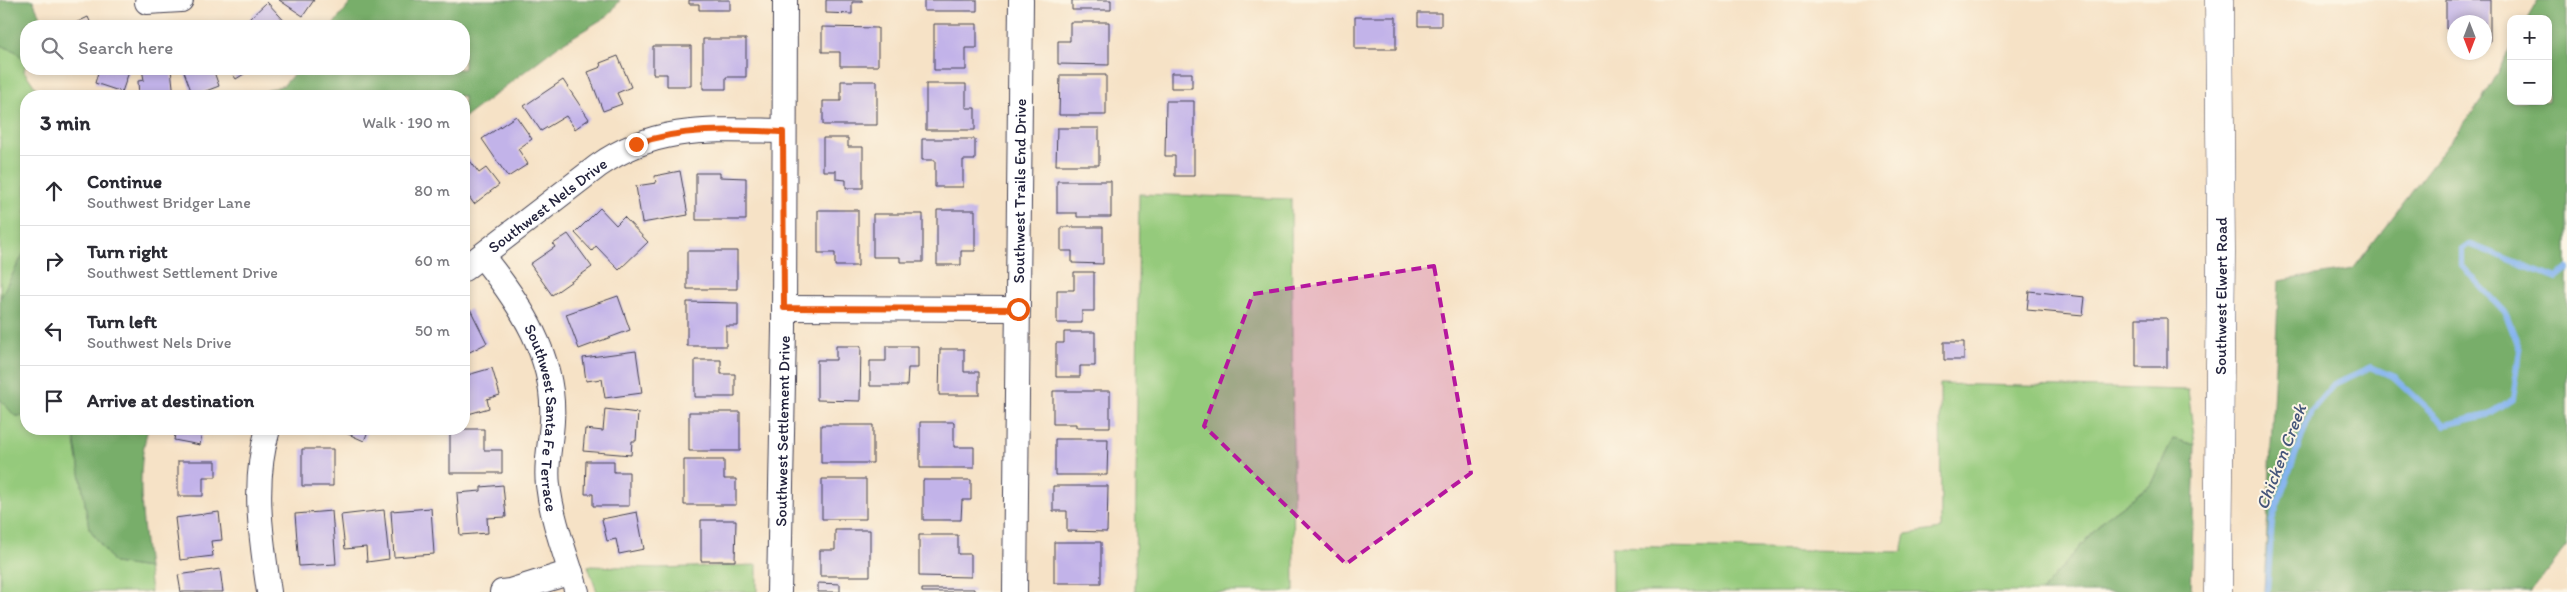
<!DOCTYPE html>
<meta charset="utf-8">
<style>
body{margin:0;font-family:Itim,sans-serif;background:#f2f2f3;color:#2b2b33}
.controls{position:absolute;right:15px;top:15px;display:grid;overflow:hidden;border-radius:10px;box-shadow:0 2px 8px #0003}
.controls button{width:45px;height:45px;display:grid;place-items:center;padding:0;border:0;border-bottom:1px solid #e1e1e2;background:#fff;color:#2b2b33;font:25px sans-serif}
.compass{position:absolute;left:2447px;top:15px;width:45px;height:45px;border-radius:50%;background:#fff;box-shadow:0 2px 8px #0003;rotate:180deg}
.stop{position:absolute;width:15px;height:15px;margin:-11px;border:4px solid #ea580c;border-radius:50%;background:#fff}
.stop.end{background:#ea580c;border-color:#fff;box-shadow:0 1px 5px #0008}
.list{margin:0;padding:0;list-style:none}
h2{display:flex;justify-content:space-between;align-items:center;height:65px;margin:0;padding:0 20px;font-size:21px}
h2 small{font-size:16px;font-weight:400;color:#7c7c81}
.list li{display:grid;grid-template-columns:32px 1fr auto;gap:15px;align-items:center;box-sizing:border-box;height:70px;padding:0 20px;border-top:1px solid #e1e1e2}
.list b{display:block;font-size:19px;white-space:nowrap}
.list p{margin:0;font-size:16px;white-space:nowrap;color:#7c7c81}
.list em{font-size:16px;font-style:normal;color:#7c7c81}
.icon{flex:none;width:28px;height:28px;fill:none;stroke:currentColor;stroke-width:2;stroke-linecap:round;stroke-linejoin:round}
.map{position:relative;flex:none;width:2567px;height:592px;overflow:hidden}
.search{position:absolute;background:#fff;box-shadow:0 2px 8px #0003;left:20px;top:20px;width:450px;height:55px;display:flex;align-items:center;gap:12px;box-sizing:border-box;padding:0 18px;border-radius:20px;color:#7c7c81;font-size:19px}
.panel{position:absolute;background:#fff;box-shadow:0 2px 8px #0003;left:20px;top:90px;width:450px;height:345px;border-radius:20px}
.map>svg:first-child{display:block}
.green{fill:#95ca7b;stroke:#5c765b}
.forest{fill:#78ae6b;stroke:#4d6853}
.lines{fill:none;stroke-linecap:round;stroke-linejoin:round}
.stream{stroke:#84b4ef;stroke-width:6}
.building{fill:#c2b3e9}
.street-casing{stroke:#423f50;stroke-width:26}
.secondary-casing{stroke:#423f50;stroke-width:29}
.street{stroke:#fff;stroke-width:24}
.secondary{stroke:#fff;stroke-width:28}
.route{stroke:#ea580c;stroke-width:6}
.marked{fill:#b5179e;fill-opacity:0.2;stroke:#b5179e;stroke-width:4;stroke-dasharray:10 6;stroke-linejoin:round}
.labels{text-anchor:middle;dominant-baseline:central;stroke-width:4;stroke-linejoin:round;paint-order:stroke}
.street-label{font-size:16px;fill:#22223b;stroke:#fcf5e5}
.water-label{font-size:18px;font-style:italic;fill:#44557a;stroke:#fcf5e5}
</style>
<div class="map">
<svg width="2567" height="592" viewBox="0 0 2567 592">
<rect width="100%" height="100%" fill="#fcf5e5"/>
<filter id="ink" filterUnits="userSpaceOnUse"><feTurbulence type="fractalNoise" baseFrequency=".02" numOctaves="2"/><feDisplacementMap in="SourceGraphic" scale="10" xChannelSelector="R" yChannelSelector="G"/><feConvolveMatrix kernelMatrix="1 2 1 2 8 2 1 2 1" color-interpolation-filters="sRGB"/></filter>
<filter id="wash" filterUnits="userSpaceOnUse"><feTurbulence type="fractalNoise" baseFrequency=".0096" numOctaves="4" result="noise"/><feDisplacementMap in="SourceGraphic" scale="20" xChannelSelector="R" yChannelSelector="G"/><feGaussianBlur stdDeviation="1.12" result="paint"/><feColorMatrix in="noise" values="0 0 0 0 0 0 0 0 0 0 0 0 0 0 0 0 0 1.4 0 .05"/><feComposite in="paint" operator="in"/></filter>
<g filter="url(#wash)">
<rect width="100%" height="100%" fill="#f6e2c6"/>
<path class="green" d="M0,45L15,51L26,62L24,71L35,87L47,96H26V249L0,298Z
M1139,194L1291,199L1294,592H1135Z
M1940,384L2188,390L2195,445L2173,439L2152,484L2104,519L2041,592H1612V546L1902,552L1906,534L1941,529Z
M0,399L15,416H26V429H73L89,528L114,563L148,568L151,592H0Z
M757,565V592H597L588,566L659,568Z"/>
<path class="forest" d="M0,0H33L44,26H26V62L15,51L0,45Z
M353,0H620L609,15L558,46L464,118V96H251L284,85L298,69H464V26H332Z
M2538,0H2567V545L2531,592H2264L2279,281L2353,269L2481,101L2511,48V101H2548V19H2527Z
M26,249V416H15L0,399V298Z
M73,429H148C135,473 143,523 148,568L114,563L89,528Z
M2173,439L2195,445L2191,592H2041L2104,519L2152,484Z"/>
<g class="lines">
<path class="stream" d="M2267,592L2272,520L2311,411L2334,384L2371,367L2394,377L2445,425L2487,415L2513,399L2520,350L2505,312L2462,266V249L2469,244L2556,278L2567,269"/>
</g>
<g id="blocks">
<path class="building" d="M279,0H314L303,16Z
M689,0H730V10H699V4H689Z
M826,0H862V2H852V14L826,13Z
M924,0H977V11H924Z
M1072,0H1111V10H1072Z
M2446,0H2490V43H2484V22H2454V29H2446Z
M267,2L289,26H252L247,21Z
M1418,13H1441V26H1418Z
M88,17L92,26H69Z
M1355,17H1396V49H1355Z
M1070,22H1109V65L1058,64V41H1070Z
M934,24H977V48H966V70H934Z
M822,27L878,28V66H840V52H822Z
M703,39H746V77H726V89H703Z
M653,46H691V86H667V74H653Z
M618,56L631,87L617,93L622,104L603,111L588,72L601,67L600,63Z
M99,69H130L122,92L95,83Z
M142,69H171L174,96H139L138,81L144,80Z
M183,69H213L219,86L193,96Z
M229,69H252L236,79Z
M1171,73H1192V88H1171Z
M1060,75H1106V115H1059Z
M563,80L589,119L575,129L566,116L541,131L524,106Z
M841,81H877V125H823V101H841Z
M926,84H966V108H975V130H926Z
M1166,101H1194V176H1175V156H1165Z
M516,116L532,139L518,149L528,164L508,177L482,139Z
M1057,128H1099V165H1056Z
M823,138H848V147H863V188H846V180L836,179V171H823Z
M922,139H975V160H963V187H935V160H922Z
M468,158L479,173L486,168L499,185L474,204L467,194L464,196V161Z
M680,171L688,215L642,223L636,186L656,183L655,176Z
M696,173H720V177L746,178V220H696Z
M1057,181H1111V217H1077V213H1057Z
M600,208L616,225L624,217L648,242L619,270L596,246L592,251L575,233Z
M818,210H858V266H835V253H818Z
M937,210H975V251H961V265H937Z
M873,214H923V262H900V257H873Z
M1061,227H1103V264L1072,263V251H1061Z
M568,234L592,267L552,295L530,264L555,247L553,244Z
M687,251H737V289H687Z
M1074,272H1094V311H1082V323H1057V290H1074Z
M2029,291L2085,297L2083,315L2027,310Z
M618,296L630,330L579,349L566,314Z
M687,302L738,303V326H726V346H687Z
M470,309L487,343L464,355V312Z
M2136,318H2167V367H2136Z
M1064,332H1095V366H1080V377H1056V343H1064Z
M1944,342H1964V360H1944Z
M836,346H861L860,401L817,400V360H836Z
M886,346H918V368H908L907,386H870V361H886Z
M940,349H964V372H979V395H939Z
M636,351L642,393L605,398L602,379L586,381L583,358Z
M695,360H721V374H735V397H695Z
M492,368L500,395L487,399L489,408L465,415L464,376Z
M1053,391H1110V427H1076V424H1053Z
M605,409L638,413L636,441H632L631,455L583,451L585,429L603,431Z
M689,412H740V451H689Z
M920,422H954V447H974V468H920Z
M821,425H873V463H821Z
M176,429H203L200,445L174,440Z
M337,429H369L364,441Z
M450,429H484V450H502V473H450Z
M1055,439H1108L1107,475H1055Z
M302,449H333V486H302Z
M684,460H724V479H736V505H684Z
M178,461H216V477H203V496H178Z
M586,461H614V472H629V506H593V494H585Z
M822,479H866V519H822Z
M923,480H971V500H962L961,520H923Z
M503,485L506,517L487,518L488,533L460,535L457,493L481,491V487Z
M1053,486H1108L1107,532L1067,531V511H1053Z
M431,508L434,554L394,557L391,511Z
M384,510L389,559L367,562L366,547L345,549L341,515Z
M332,511L336,564L299,566L295,514Z
M219,512L222,540L211,541L213,556L180,560L175,518Z
M637,512L644,549L619,554L616,539L607,541L602,519Z
M701,520H736L735,561H701Z
M835,530H870V576H820V550H835Z
M919,535H958V554H971V577L919,576Z
M1054,542H1101V583H1054Z
M220,569L223,592H181L178,575Z
M818,583L840,584V592H818Z
M922,589H974V592H922Z"/>
</g>
</g>
<g filter="url(#ink)">
<use href="#blocks" fill-opacity="0" stroke="#423f50" stroke-width="1"/>
<g class="lines">
<g class="street-casing">
<g id="street">
<path d="M147,2L181,0"/>
<path id="s1" d="M482,256C520,303 556,357 552,421C551,443 545,463 548,485C552,521 567,558 577,592"/>
<path id="s2" d="M464,269L598,166C657,124 714,130 783,131"/>
<path d="M784,308L1018,309"/>
<path d="M268,429C252,483 261,537 269,592"/>
<path d="M502,592L510,591L571,572"/>
<path id="s3" d="M779,592L784,328L785,0"/>
<path id="s4" d="M1015,592L1021,0"/>
</g>
</g>
<g class="secondary-casing">
<g id="secondary">
<path id="s5" d="M2218,592L2221,252L2219,0"/>
</g>
</g>
<use href="#street" class="street"/>
<use href="#secondary" class="secondary"/>
</g>
</g>
<g class="lines" filter="url(#ink)">
<path class="route" d="M636,144C683,127 733,130 783,132L784,308L1018,309"/>
</g>
<path class="marked" d="M1434,266L1471,473L1346,564L1204,426L1253,294Z"/>
<g class="labels">
<g class="street-label">
<text stroke="none"><textPath href="#s4" startOffset="401">Southwest Trails End Drive</textPath></text>
<text stroke="none"><textPath href="#s2" startOffset="105">Southwest Nels Drive</textPath></text>
<text stroke="none"><textPath href="#s5" startOffset="296">Southwest Elwert Road</textPath></text>
<text stroke="none"><textPath href="#s1" startOffset="179">Southwest Santa Fe Terrace</textPath></text>
<text stroke="none"><textPath href="#s3" startOffset="161">Southwest Settlement Drive</textPath></text>
</g>
<g class="water-label">
<text transform="translate(2281 457) rotate(-69)">Chicken Creek</text>
</g>
</g>
</svg>
<div class="controls">
<button>+</button>
<button>−</button>
</div>
<svg class="compass" viewBox="-18 -18 36 36"><path d="M0-13l5 13h-10z" fill="#e53935"/><path d="M0 13l5-13h-10z" fill="#7c7c81"/></svg>
<div class="stop" style="left:1018px;top:309px"></div>
<div class="stop end" style="left:636px;top:144px"></div>
<div class="search"><svg class="icon" aria-label="search" viewBox="0 0 24 24"><circle cx="10" cy="10" r="6"/><path d="M15 15l6 6"/></svg>Search here</div>
<section class="panel">
<h2>3 min<small>Walk · 190 m</small></h2>
<ul class="list">
<li><svg class="icon" aria-label="ahead" viewBox="0 0 24 24"><path d="M12 20V5M6 11l6-6 6 6"/></svg><div><b>Continue</b><p>Southwest Bridger Lane</p></div><em>80 m</em></li>
<li><svg class="icon" aria-label="right" viewBox="0 0 24 24"><path d="M7 20v-9h11M14 6l5 5-5 5"/></svg><div><b>Turn right</b><p>Southwest Settlement Drive</p></div><em>60 m</em></li>
<li><svg class="icon" aria-label="left" viewBox="0 0 24 24"><path d="M17 20v-9H6M10 6l-5 5 5 5"/></svg><div><b>Turn left</b><p>Southwest Nels Drive</p></div><em>50 m</em></li>
<li><svg class="icon" aria-label="arrive" viewBox="0 0 24 24"><path d="M6 21V4h12l-3 4 3 4H6"/></svg><div><b>Arrive at destination</b></div></li>
</ul>
</section>
</div>
